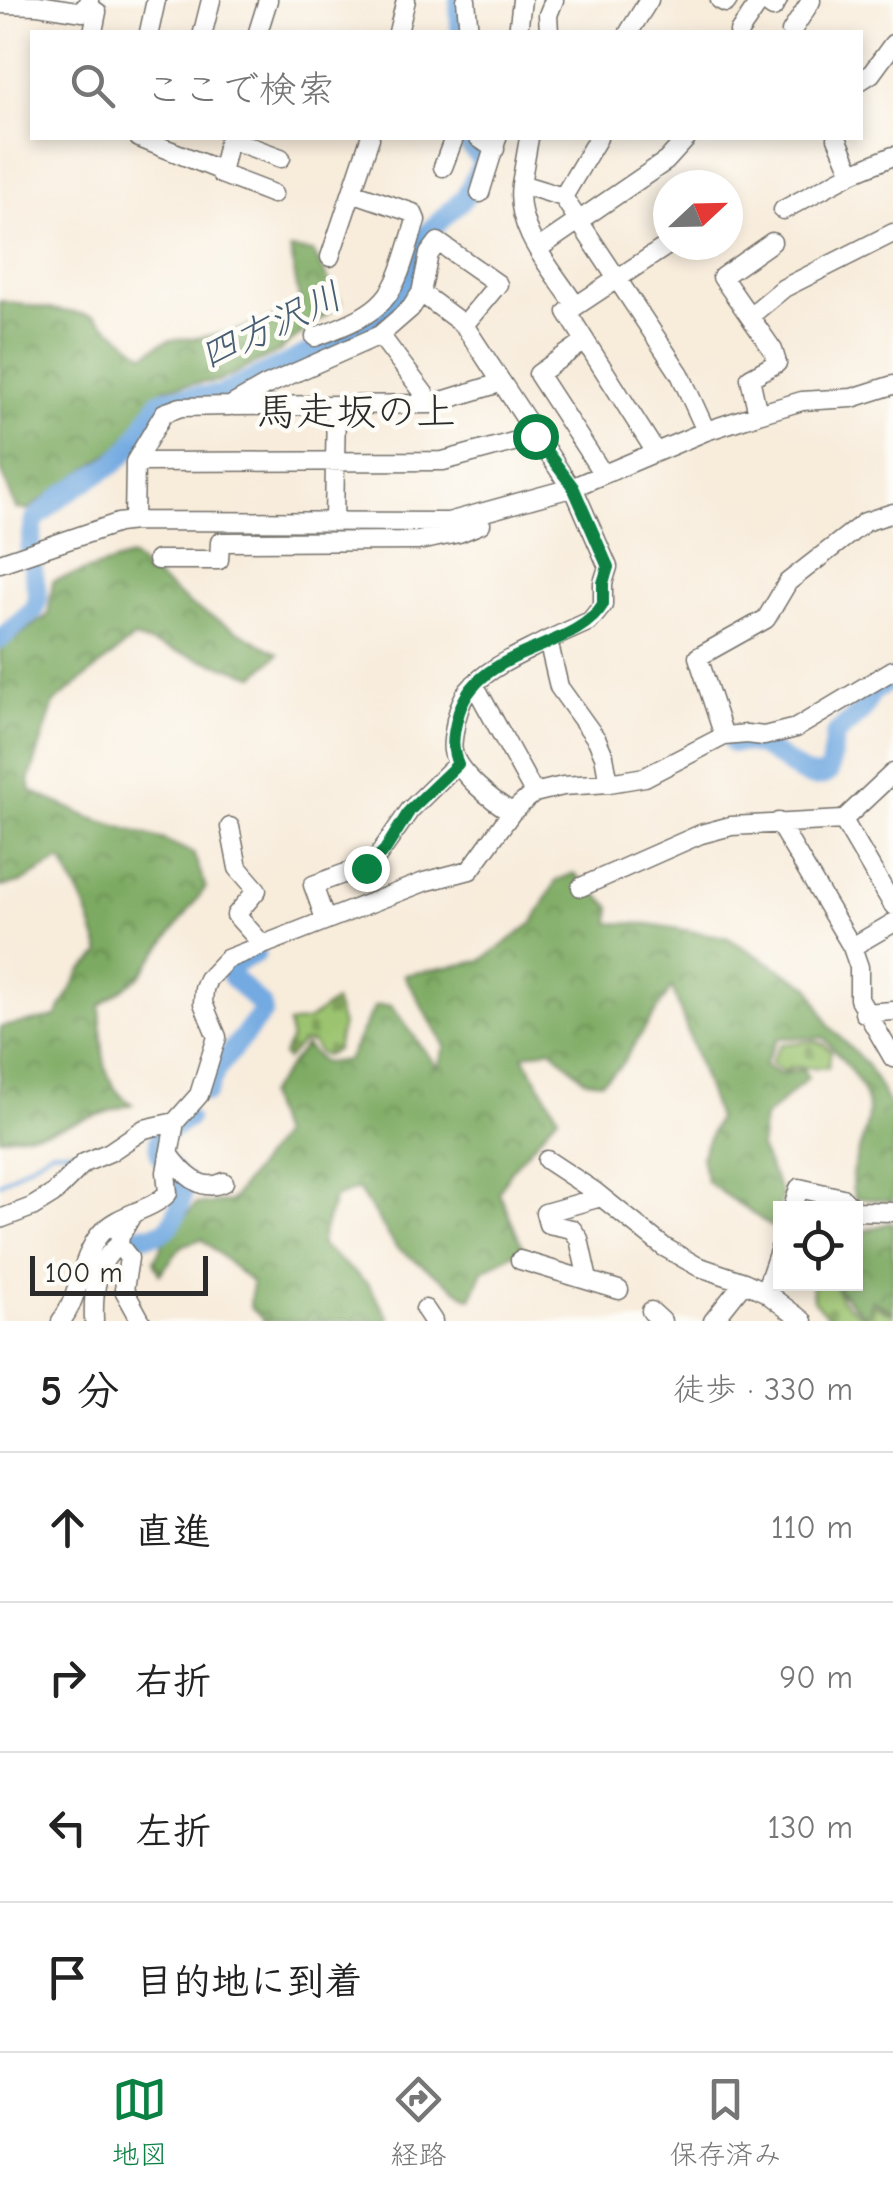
<!DOCTYPE html>
<html lang="ja">
<meta charset="utf-8">
<style>
body{margin:0;font-family:"Comic Neue","Klee One",sans-serif;background:#f6f6f6;color:#222}
.controls{position:absolute;right:30px;bottom:30px;display:grid;overflow:hidden;border-radius:0px;box-shadow:0 5px 15px #0003}
.controls button{width:90px;height:90px;display:grid;place-items:center;padding:0;border:0;border-bottom:2px solid #e0e0e0;background:#fff;color:#222;font:50px sans-serif}
.compass{position:absolute;left:653px;top:170px;width:90px;height:90px;border-radius:50%;background:#fff;box-shadow:0 5px 15px #0003;rotate:68deg}
.scale{position:absolute;left:30px;bottom:25px;width:178px;box-sizing:border-box;padding-left:10px;border:5px solid #2b2b2b;border-top:0;font-size:28px;line-height:35px;white-space:nowrap;color:#2b2b2b;-webkit-text-stroke:8px #fdfcf7;paint-order:stroke}
.stop{position:absolute;width:30px;height:30px;margin:-22px;border:8px solid #0b8043;border-radius:50%;background:#fff}
.stop.end{background:#0b8043;border-color:#fff;box-shadow:0 2px 10px #0008}
.list{margin:0;padding:0;list-style:none}
h2{display:flex;justify-content:space-between;align-items:center;height:130px;margin:0;padding:0 40px;font-size:42px}
h2 small{font-size:32px;font-weight:400;color:#767676}
.list li{display:grid;grid-template-columns:65px 1fr auto;gap:30px;align-items:center;box-sizing:border-box;height:150px;padding:0 40px;border-top:2px solid #e0e0e0}
.list b{display:block;font-size:38px;white-space:nowrap}
.list em{font-size:32px;font-style:normal;color:#767676}
.icon{flex:none;width:55px;height:55px;fill:none;stroke:currentColor;stroke-width:2;stroke-linecap:round;stroke-linejoin:round}
.map{position:relative;flex:none;width:893px;height:1321px;overflow:hidden}
.search{position:absolute;background:#fff;box-shadow:0 5px 15px #0003;left:30px;right:30px;top:30px;height:110px;display:flex;align-items:center;gap:25px;box-sizing:border-box;padding:0 35px;border-radius:0px;color:#767676;font-size:38px}
.sheet{height:730px;background:#fff}
nav{display:flex;justify-content:space-around;align-items:center;box-sizing:border-box;height:140px;border-top:2px solid #e0e0e0;background:#fff;font-size:28px;color:#767676}
nav a{display:grid;justify-items:center;gap:5px}
nav .on{color:#0b8043}
.map>svg:first-child{display:block}
.forest{fill:url(#forest-crowns);stroke:#546a46;stroke-width:2.5}
.cemetery{fill:url(#cemetery-stones);stroke:#64784e;stroke-width:2.5}
.lines{fill:none;stroke-linecap:round;stroke-linejoin:round}
.stream{stroke:#73aae1;stroke-width:4}
.river{stroke:#73aae1;stroke-width:20}
.minor-casing{stroke:#736f69;stroke-width:21}
.minor{stroke:#fff;stroke-width:18}
.route{stroke:#0b8043;stroke-width:12}
.labels{text-anchor:middle;dominant-baseline:central;stroke-width:9;stroke-linejoin:round;paint-order:stroke}
.water-label{font-size:38px;font-style:italic;fill:#485e74;stroke:#fdfcf7}
.quarter-label{font-size:40px;fill:#2b2b2b;stroke:#fdfcf7}
</style>
<div class="map">
<svg width="893" height="1321" viewBox="0 0 893 1321">
<defs>
<pattern id="forest-crowns" width="20" height="18" patternUnits="userSpaceOnUse" patternTransform="scale(2.5)"><rect width="20" height="18" fill="#7daa62"/><path d="M2 6a3 3 0 1 1 6 0M12 15a3 3 0 1 1 6 0" fill="none" stroke="#678b51"/></pattern>
<pattern id="cemetery-stones" width="16" height="16" patternUnits="userSpaceOnUse" patternTransform="scale(2.5)"><rect width="16" height="16" fill="#9cc470"/><path d="M2 7V4a2 2 0 0 1 4 0v3zM10 15v-3a2 2 0 0 1 4 0v3z" fill="#7f9f5c"/></pattern>
</defs>
<rect width="100%" height="100%" fill="#fdfcf7"/>
<filter id="ink" filterUnits="userSpaceOnUse"><feTurbulence type="fractalNoise" baseFrequency=".01" numOctaves="2"/><feDisplacementMap in="SourceGraphic" scale="20" xChannelSelector="R" yChannelSelector="G"/><feConvolveMatrix kernelMatrix="1 2 1 2 8 2 1 2 1" color-interpolation-filters="sRGB"/></filter>
<filter id="wash" filterUnits="userSpaceOnUse"><feTurbulence type="fractalNoise" baseFrequency=".0048" numOctaves="4" result="noise"/><feDisplacementMap in="SourceGraphic" scale="40" xChannelSelector="R" yChannelSelector="G"/><feGaussianBlur stdDeviation="2.25" result="paint"/><feColorMatrix in="noise" values="0 0 0 0 0 0 0 0 0 0 0 0 0 0 0 0 0 1.4 0 .05"/><feComposite in="paint" operator="in"/></filter>
<g filter="url(#wash)">
<rect width="100%" height="100%" fill="#f8ecdb"/>
<path class="forest" d="M290,249L313,252L341,303L277,353L219,381L165,387L119,447L27,510L16,509L0,467V301L94,316L145,355C172,333 172,342 203,337C234,333 274,321 300,304Z
M131,557L192,606L279,654L255,676L134,638L54,703L29,781L31,791L91,818L164,840L193,853L206,887L140,976L100,1006C103,1042 98,1083 132,1104L48,1131L0,1138V1027L56,1017L81,971L101,954L86,908L61,860L20,883L0,887V649L48,615L53,581Z
M574,873L611,907L610,923L649,924L726,937L810,987L829,1026L868,1066L893,1111V1201L855,1198C844,1168 867,1143 868,1113C870,1088 839,1056 824,1038H778L764,1065L780,1075L803,1069L808,1078L764,1118L760,1148L783,1197L772,1227L707,1182L701,1157L717,1118L672,987L619,1068L601,1082L585,1080L551,1049L523,1055L558,1115L510,1172L499,1192L523,1248L483,1271L471,1299L396,1247L358,1189L334,1198L320,1244L368,1284L389,1318L385,1321H264L250,1306L252,1283L202,1239L183,1245L160,1274L154,1261L165,1239L196,1204L230,1202L280,1136L267,1095L305,1045L323,1063L347,1060L375,1006L391,1005L437,1067L445,1046L404,975L481,961L533,923L556,881Z
M893,1222V1312L872,1300L867,1318L838,1291L839,1284H856V1233Z"/>
<path class="cemetery" d="M334,1001L342,1025L336,1050L326,1056L319,1053L312,1042H302L286,1060L283,1055L291,1040L288,1024L309,1020Z
M814,1041L824,1044L831,1051L828,1068L795,1067L783,1072L770,1063L781,1044Z
M811,1284H834L841,1300L865,1319L873,1304L893,1315V1321H832L813,1300Z"/>
<g class="lines">
<path class="stream" d="M0,1183L52,1150L90,1151"/>
<path class="river" d="M459,0L460,32
M0,639L34,610L38,598L30,552L34,520L63,495L114,464L131,447L159,402L169,398L220,395L375,321L405,290L415,252L423,237L465,197L483,162L464,138
M733,743C778,736 799,793 829,772L835,735L863,710L871,693L890,680
M207,1092L216,1070L263,1012L261,1005L231,976L234,964L256,953
M105,1247C145,1219 170,1263 185,1183C170,1169 154,1157 160,1136L187,1119"/>
</g>
</g>
<g filter="url(#ink)">
<g class="lines">
<g class="minor-casing">
<path id="minor" d="M466,0L469,32
M720,0L726,3L728,0
M762,0L773,8L778,0
M0,4L38,5L83,12L89,0
M88,7L97,12L93,32
M149,32L156,0
M203,32L211,0
M258,32L268,0
M398,32L406,0
M518,32L522,0
M549,32L548,15L554,0
M629,32L649,0
M739,32L761,0
M791,32L811,1
M860,81L871,74L893,44
M139,138L222,171
M229,138L221,174L273,194
M479,138L495,149
M529,138L521,184L563,197
M598,138L563,197L680,374L706,431
M837,138L852,173
M229,139L281,158
M443,167L454,138
M521,184C514,230 552,269 576,306
M480,193L497,138
M783,210L852,173L893,156
M539,248L666,161L687,138
M330,257L370,138
M421,293L429,254L438,242L498,284L464,325
M750,316L784,288L893,233
M380,335L432,404
M315,337C394,308 393,297 416,220L413,213L352,192
M585,341L538,374L603,474
M234,406L432,404L500,383
M758,414L750,378L777,363L773,350L722,277L772,242
M655,451L567,312L668,245
M135,462L443,461L535,436
M134,521L135,462L164,413L181,407L230,406L265,386L380,335L411,308L421,293L464,325L571,488
M334,522L336,405
M157,560H219L220,542L418,541L459,533L481,524
M0,563L118,523L134,521L448,522L571,488L706,431L758,414L802,401L852,398L893,385
M548,640L590,621L603,605V583L608,567L573,487
M474,684L534,793
M724,736L698,657L766,619L788,582L865,522L893,513
M512,812C495,803 456,772 453,751C451,743 455,729 456,720C459,710 461,699 468,691C488,667 520,655 548,640L559,687L597,740L604,756L609,783
M843,820L893,905
M778,822L852,947L859,967V999L893,1058
M230,827L238,868L257,890L236,915L261,943
M581,887L701,834L731,826L843,820L893,773
M325,919L313,885L373,863L410,810L457,764
M852,947L893,923
M864,1013L893,1011
M169,1154C182,1172 201,1194 224,1182
M547,1160L594,1191L664,1247L697,1266L744,1282L765,1292
M793,1208L799,1188L842,1198L853,1208
M856,1211L893,1212
M133,1213L120,1236L119,1245L129,1258L124,1290L141,1321
M0,1219L32,1207L53,1194L84,1163L110,1152L144,1129L175,1122
M780,1248L765,1292L803,1321
M520,1260L619,1290
M588,1280L579,1239L572,1229L548,1224L545,1213L601,1197
M425,1309L433,1321
M651,1311L662,1321
M61,1321C79,1299 80,1259 100,1234C118,1213 150,1212 168,1193L166,1172L175,1122L199,1095L217,1037L203,1003L204,989L208,979L227,959L424,882L470,870L512,812L534,793L563,786L609,783L645,777L724,736L747,734L764,736L796,728L893,670
M94,1321C93,1295 95,1261 119,1245
M713,1321L744,1282"/>
</g>
<use href="#minor" class="minor"/>
</g>
</g>
<g class="lines" filter="url(#ink)">
<path class="route" d="M366,868L385,850L410,810L458,764C451,748 453,735 457,719C474,645 575,653 603,604V583L608,567L573,487L535,436"/>
</g>
<g class="labels">
<g class="water-label">
<text transform="translate(271 326) rotate(-25)">四方沢川</text>
</g>
<g class="quarter-label">
<text x="356" y="412">馬走坂の上</text>
</g>
</g>
</svg>
<div class="controls">
<button><svg class="icon" aria-label="locate" viewBox="0 0 24 24"><circle cx="12" cy="12" r="6"/><path d="M12 2v4M12 18v4M2 12h4M18 12h4"/></svg></button>
</div>
<svg class="compass" viewBox="-18 -18 36 36"><path d="M0-13l5 13h-10z" fill="#e53935"/><path d="M0 13l5-13h-10z" fill="#767676"/></svg>
<div class="scale">100 m</div>
<div class="stop" style="left:535px;top:436px"></div>
<div class="stop end" style="left:366px;top:868px"></div>
<div class="search"><svg class="icon" aria-label="search" viewBox="0 0 24 24"><circle cx="10" cy="10" r="6"/><path d="M15 15l6 6"/></svg>ここで検索</div>
</div>
<section class="sheet">
<h2>5 分<small>徒歩 · 330 m</small></h2>
<ul class="list">
<li><svg class="icon" aria-label="ahead" viewBox="0 0 24 24"><path d="M12 20V5M6 11l6-6 6 6"/></svg><div><b>直進</b></div><em>110 m</em></li>
<li><svg class="icon" aria-label="right" viewBox="0 0 24 24"><path d="M7 20v-9h11M14 6l5 5-5 5"/></svg><div><b>右折</b></div><em>90 m</em></li>
<li><svg class="icon" aria-label="left" viewBox="0 0 24 24"><path d="M17 20v-9H6M10 6l-5 5 5 5"/></svg><div><b>左折</b></div><em>130 m</em></li>
<li><svg class="icon" aria-label="arrive" viewBox="0 0 24 24"><path d="M6 21V4h12l-3 4 3 4H6"/></svg><div><b>目的地に到着</b></div></li>
</ul>
</section>
<nav>
<a class="on"><svg class="icon" aria-label="map" viewBox="0 0 24 24"><path d="M3 6l6-2 6 2 6-2v14l-6 2-6-2-6 2zM9 4v14M15 6v14"/></svg>地図</a>
<a><svg class="icon" aria-label="directions" viewBox="0 0 24 24"><path d="M12 3l9 9-9 9-9-9zM9 14v-3h6M13 9l2 2-2 2"/></svg>経路</a>
<a><svg class="icon" aria-label="saved" viewBox="0 0 24 24"><path d="M7 4h10v16l-5-4-5 4z"/></svg>保存済み</a>
</nav>
